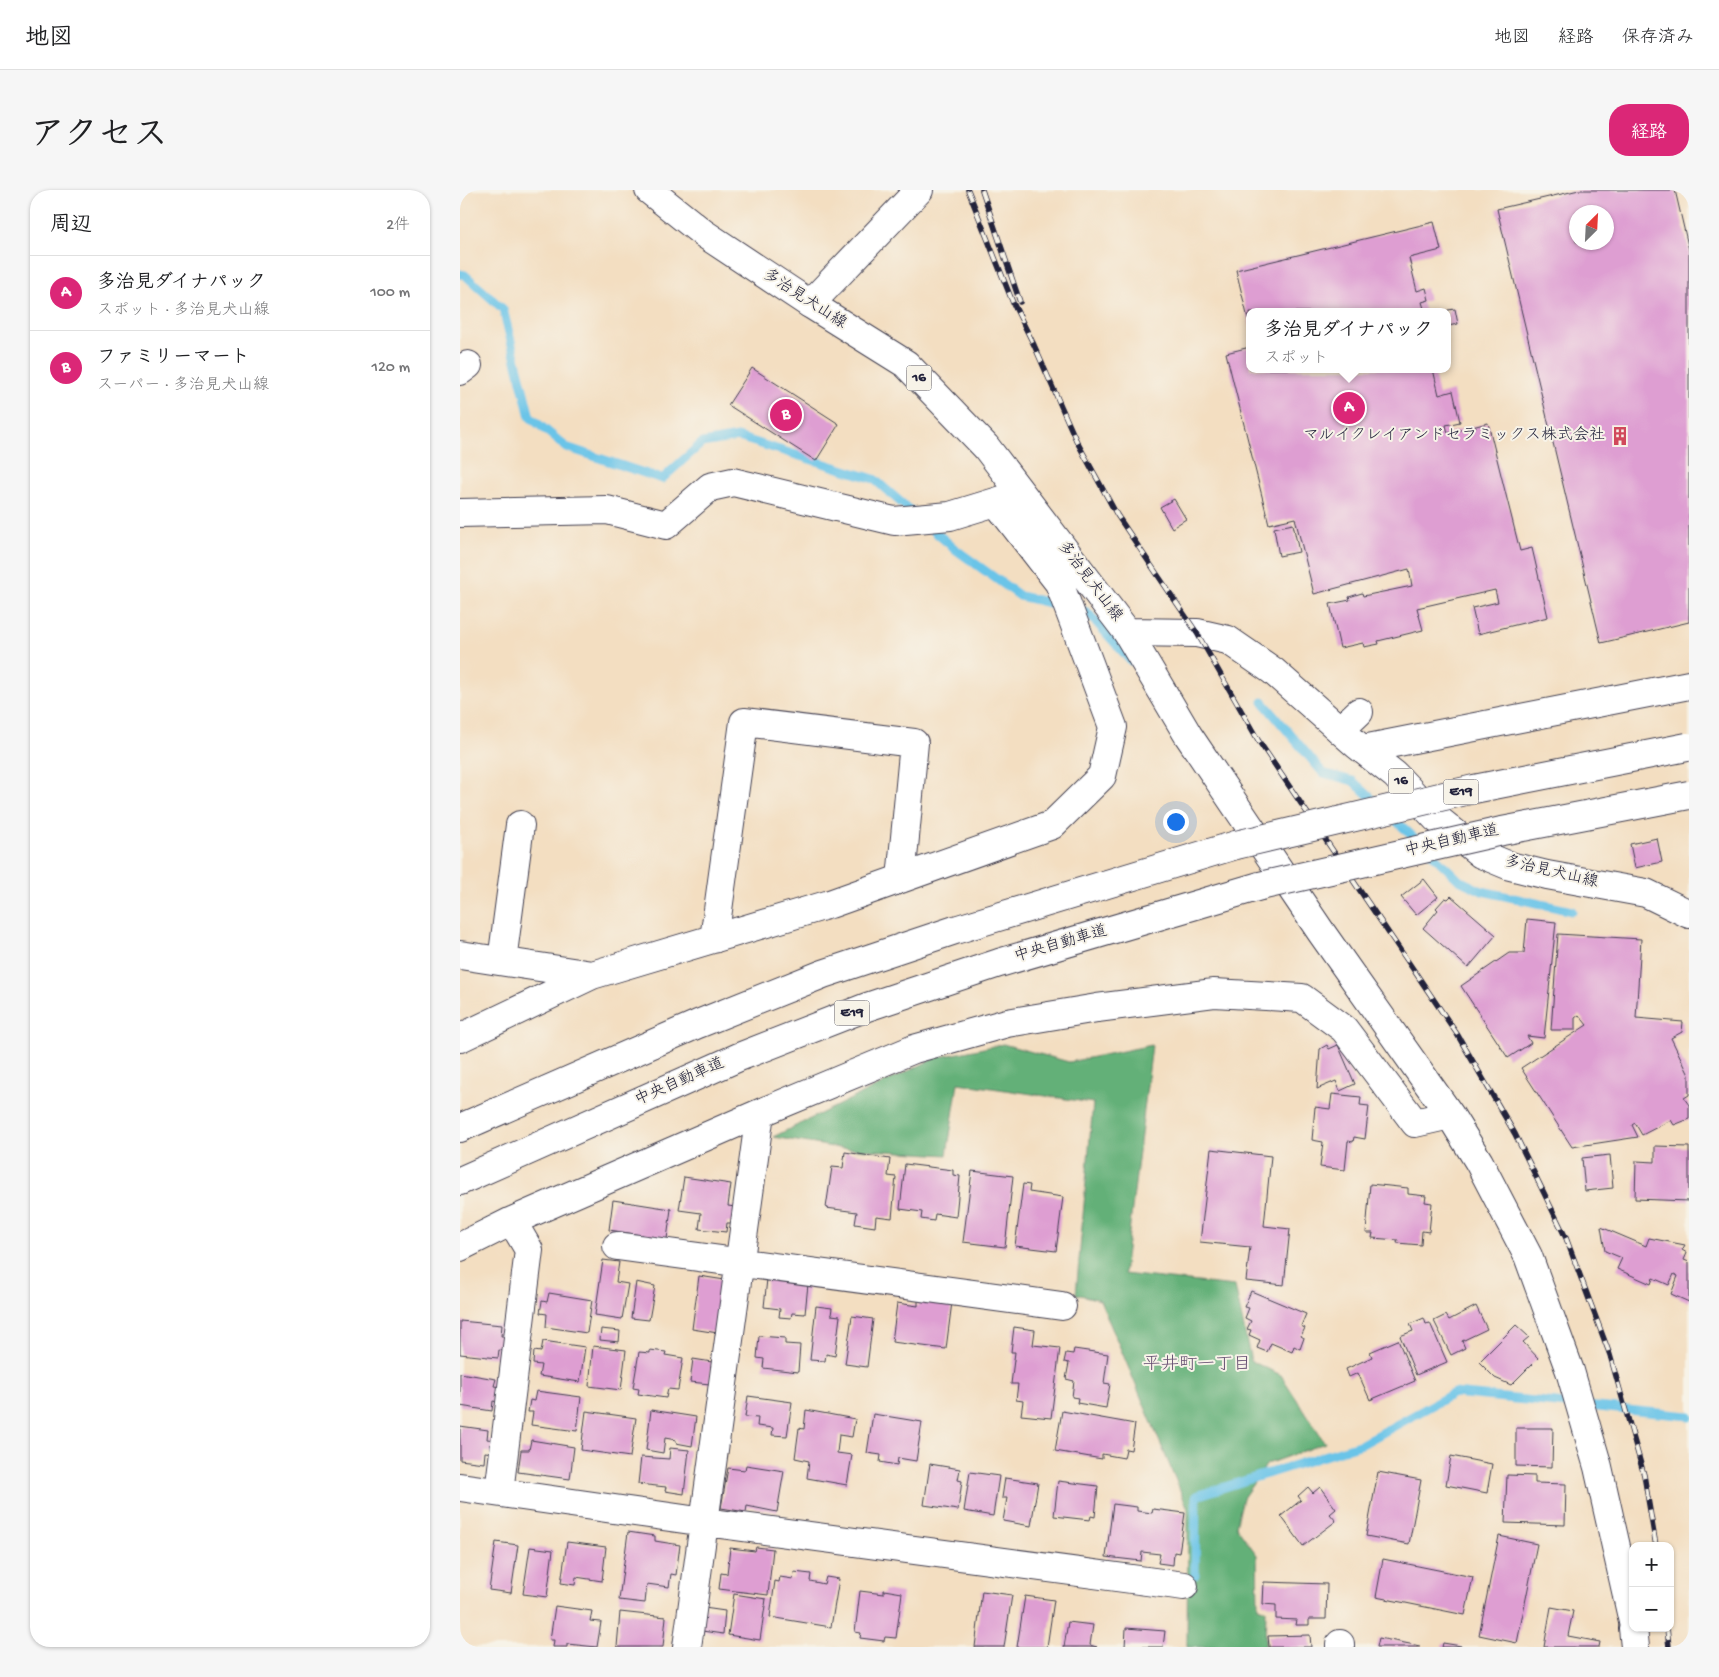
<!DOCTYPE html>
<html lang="ja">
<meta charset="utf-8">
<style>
body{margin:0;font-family:"Gochi Hand","Klee One",sans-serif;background:#f6f6f6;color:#202124}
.controls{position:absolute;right:15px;bottom:15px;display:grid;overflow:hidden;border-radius:10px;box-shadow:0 1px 4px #0004}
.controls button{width:45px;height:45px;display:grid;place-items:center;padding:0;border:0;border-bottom:1px solid #e0e0e0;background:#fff;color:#202124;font:25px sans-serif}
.compass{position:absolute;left:1109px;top:15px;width:45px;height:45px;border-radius:50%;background:#fff;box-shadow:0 1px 4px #0004;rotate:24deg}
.you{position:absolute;left:715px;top:631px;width:18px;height:18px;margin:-12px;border:4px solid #fff;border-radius:50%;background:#1a73e8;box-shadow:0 0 0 8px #1a73e833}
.badge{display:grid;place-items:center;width:32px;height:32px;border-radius:50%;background:#db2777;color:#fff;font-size:16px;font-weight:700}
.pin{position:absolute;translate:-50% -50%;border:2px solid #fff;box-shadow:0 1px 5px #0006}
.popup{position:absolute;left:786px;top:118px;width:205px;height:65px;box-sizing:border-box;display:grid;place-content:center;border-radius:10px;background:#fff;filter:drop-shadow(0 1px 4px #0005);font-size:16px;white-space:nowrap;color:#757577}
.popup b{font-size:19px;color:#202124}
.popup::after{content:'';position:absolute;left:50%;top:100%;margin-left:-10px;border:10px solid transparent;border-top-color:#fff}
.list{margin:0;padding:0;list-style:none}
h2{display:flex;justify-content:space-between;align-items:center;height:65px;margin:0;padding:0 20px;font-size:21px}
h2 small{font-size:16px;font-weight:400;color:#757577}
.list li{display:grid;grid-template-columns:32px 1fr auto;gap:15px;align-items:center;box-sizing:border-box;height:75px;padding:0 20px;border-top:1px solid #e0e0e0}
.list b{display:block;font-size:19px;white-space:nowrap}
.list p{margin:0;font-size:16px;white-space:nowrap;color:#757577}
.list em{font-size:16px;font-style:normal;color:#757577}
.map{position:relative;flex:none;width:1229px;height:1457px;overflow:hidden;border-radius:20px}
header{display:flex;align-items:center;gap:30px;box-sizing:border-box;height:70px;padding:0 25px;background:#fff;border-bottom:1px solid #e0e0e0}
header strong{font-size:24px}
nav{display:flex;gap:28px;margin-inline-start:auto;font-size:18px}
.intro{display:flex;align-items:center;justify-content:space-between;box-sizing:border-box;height:120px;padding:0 30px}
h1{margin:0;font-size:35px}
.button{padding:12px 22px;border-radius:20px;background:#db2777;color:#fff;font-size:18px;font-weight:700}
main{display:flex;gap:30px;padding:0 30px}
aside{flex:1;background:#fff;border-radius:20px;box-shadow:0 1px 4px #0004}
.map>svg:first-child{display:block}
.forest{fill:#64b078;stroke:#43695a}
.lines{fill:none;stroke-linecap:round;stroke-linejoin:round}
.stream{stroke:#6ac4e8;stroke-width:9}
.building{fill:#de9ed2;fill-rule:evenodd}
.minor-casing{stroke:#413e4f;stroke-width:30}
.major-casing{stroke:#413e4f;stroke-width:30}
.highway-casing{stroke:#413e4f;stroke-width:30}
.minor{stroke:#fff;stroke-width:28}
.major{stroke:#fff;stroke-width:28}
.highway{stroke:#fff;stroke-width:28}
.rail-casing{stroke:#22223b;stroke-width:5.5}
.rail{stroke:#f7f3e8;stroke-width:4;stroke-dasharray:11;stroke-linecap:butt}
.highway-bridge-casing{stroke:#413e4f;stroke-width:30;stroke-linecap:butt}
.highway-bridge{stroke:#fff;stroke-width:28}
.labels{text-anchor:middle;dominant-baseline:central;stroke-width:4;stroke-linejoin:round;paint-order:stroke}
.shield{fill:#f7f3e8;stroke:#62616f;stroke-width:1}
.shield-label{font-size:15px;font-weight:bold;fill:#22223b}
.street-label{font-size:16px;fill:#22223b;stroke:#f7f3e8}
.poi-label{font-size:16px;fill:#22223b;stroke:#f7f3e8;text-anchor:end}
.neighbourhood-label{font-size:18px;fill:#644d70;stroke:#f7f3e8}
</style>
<header>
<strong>地図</strong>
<nav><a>地図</a><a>経路</a><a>保存済み</a></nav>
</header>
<div class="intro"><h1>アクセス</h1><a class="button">経路</a></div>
<main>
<aside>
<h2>周辺<small>2件</small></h2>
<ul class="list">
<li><span class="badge">A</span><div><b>多治見ダイナパック</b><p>スポット · 多治見犬山線</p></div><em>100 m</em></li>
<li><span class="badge">B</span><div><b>ファミリーマート</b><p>スーパー · 多治見犬山線</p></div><em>120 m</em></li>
</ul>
</aside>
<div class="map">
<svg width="1229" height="1457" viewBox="0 0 1229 1457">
<rect width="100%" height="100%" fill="#f7f3e8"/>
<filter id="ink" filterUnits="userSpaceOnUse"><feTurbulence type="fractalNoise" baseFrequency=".02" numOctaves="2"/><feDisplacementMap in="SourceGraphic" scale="10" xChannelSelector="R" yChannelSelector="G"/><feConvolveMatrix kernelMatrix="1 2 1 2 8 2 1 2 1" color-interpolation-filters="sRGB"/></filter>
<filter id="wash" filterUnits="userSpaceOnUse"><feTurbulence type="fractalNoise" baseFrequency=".0096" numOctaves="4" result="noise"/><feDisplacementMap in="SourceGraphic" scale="20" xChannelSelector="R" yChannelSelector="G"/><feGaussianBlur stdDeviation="1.12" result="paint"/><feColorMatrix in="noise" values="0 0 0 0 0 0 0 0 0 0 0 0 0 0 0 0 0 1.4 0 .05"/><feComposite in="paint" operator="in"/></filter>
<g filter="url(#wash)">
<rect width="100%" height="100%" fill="#f3dec1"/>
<path class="forest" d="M543,854L609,872L692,855L664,1084L775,1096L791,1171L821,1185L865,1253L807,1274L783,1308L776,1336L797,1365L798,1417L806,1420L805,1457H727L728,1319L640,1110L616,1104L633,913L498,893L487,965L379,958L313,947L475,868Z"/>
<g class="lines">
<path class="stream" d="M0,84L5,85L43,119L70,227L106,257L202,289L242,253L278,247L414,289L453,323
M467,335L495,359L560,406L627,422L671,471
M803,512L863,583L893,591L961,654
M971,663L999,690L1022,701L1112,721
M735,1385L736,1306L902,1254L994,1203L1229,1226"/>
</g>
<g id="blocks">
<path class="building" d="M1119,0H1215L1229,60V432L1141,453L1037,19ZM1116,22H1146V52H1116Z
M974,32L981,60L949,68L957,101L966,98L969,110L962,112L965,122H790V137L776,80Z
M995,119L998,134L988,136V120Z
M790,157V179H973L979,205L993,201L1000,232L986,235L988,243L1028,233L1060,361L1072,358L1088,427L1018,444L1012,418L1038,412L1035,400L957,418L963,440L918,451L919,454L904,457L903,453L880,458L870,414L890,410L889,407L902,403L903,406L952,396L949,379L854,404L835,328L809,334L766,163Z
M292,178L379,234L356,271L268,215Z
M714,309L726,329L712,338L700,317Z
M833,334L839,362L819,366L814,338Z
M1197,648L1202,672L1175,678L1170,654Z
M964,689L978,707L956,725L941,707Z
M991,706L1036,745L1008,778L963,738L978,720L976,718L985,708L988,709Z
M1067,729L1096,732L1084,848L1067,846L1071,853L1048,868L1001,796L1049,763H1064Z
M1098,744L1181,749L1176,828L1223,832L1222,842L1211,848L1229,885V905L1224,908L1229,915V929L1214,935L1211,930L1182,945L1175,933L1172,935L1178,947L1112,957L1061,878L1127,835L1119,825L1115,828V840H1091Z
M867,855L869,859L878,855L895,894L880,901L876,891L857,899L860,859Z
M872,904L901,907L900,915L909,916L905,949L894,947L893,952L888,951L885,980L860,977L863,952L852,950L855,917L870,919Z
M1195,956L1229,957V1011L1175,1009L1176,971L1195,972Z
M751,959L811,966L804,1036L830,1039L824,1095L786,1091L790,1057L740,1052Z
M385,962L430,969L428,986L436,987L432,1028L416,1026L415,1037L395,1034L397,1022L366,1018L372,977L383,978Z
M1150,965L1153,998L1125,1001L1122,968Z
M445,974L493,980V985L500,986L496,1027L475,1024L474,1031L461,1029L462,1022L440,1019Z
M512,981L553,986L545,1057L503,1052Z
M224,987L271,994L268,1016L275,1017L273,1033H267L266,1042L239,1039L241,1023L219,1020Z
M563,994L570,995L569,1002L603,1007L596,1061L555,1056Z
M910,994L948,998V1004L966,1006L965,1012L972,1013L969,1042L962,1041L961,1055L937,1053L938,1050L912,1048L913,1043H906Z
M153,1010L211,1019L207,1049L149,1040Z
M1141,1037L1186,1056L1189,1048L1225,1055L1222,1060L1227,1063L1224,1070L1229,1072V1112L1211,1104L1218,1086L1214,1084L1209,1095L1193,1088L1191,1094L1157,1079L1162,1068L1145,1061Z
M143,1070L159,1072L156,1092L168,1094L162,1129L135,1125Z
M239,1086L265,1090L258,1143L232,1139Z
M307,1089L348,1094L345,1124L332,1123L331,1128L319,1127L320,1119L304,1117Z
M176,1092L195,1096L189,1130L171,1128Z
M791,1101L846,1124L841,1136L845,1138L841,1146L844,1148L840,1159L834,1156L832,1162L811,1153L807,1162L797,1158L800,1150L789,1145L791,1140L787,1139L791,1131L785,1128L789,1118L784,1117Z
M89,1103L132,1110L127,1143L86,1137L87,1124L80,1123L82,1111L87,1112Z
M458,1108L492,1112L486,1159L432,1152L437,1113L458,1116Z
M356,1116L372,1118L371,1125L380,1126L375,1166L366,1164L365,1171L350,1170Z
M1016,1116L1027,1139L1002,1151L1005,1158L991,1165L974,1131L986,1125L989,1130Z
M392,1126L413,1129L407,1177L385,1174Z
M964,1128L966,1134L970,1133L987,1172L956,1185L940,1146L953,1141L950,1134Z
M0,1131L42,1135L41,1146H47L45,1161L39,1160L38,1168L0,1164Z
M1056,1135L1069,1147L1063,1152L1078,1168L1051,1195L1035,1188L1019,1172Z
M554,1137L575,1140L573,1155L600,1158L591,1228L561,1225L563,1211L556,1210L558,1194H551L555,1162H551Z
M141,1139L160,1141L159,1152L140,1150Z
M299,1146L325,1148V1154L340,1155L338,1182L303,1178L304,1169L297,1168Z
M938,1150L955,1191L910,1210L898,1183L889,1187L886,1179L912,1167L910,1162Z
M83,1151L125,1157L120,1192L79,1186L81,1175L73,1174L74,1161L81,1162Z
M133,1156L166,1160L161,1200L129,1196Z
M614,1159L648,1164L644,1193L650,1194L646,1218L617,1213L618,1208L612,1207L614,1191L606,1189L609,1173L604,1172L606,1163L613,1164Z
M190,1160L206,1162L205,1165L223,1168L218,1200L208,1199L206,1208L178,1204L179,1199L173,1198L179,1162L190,1163Z
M233,1169L252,1172L250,1194L230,1192Z
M0,1183L36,1189L34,1196L41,1197L38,1212L33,1211L32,1221L0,1216Z
M76,1201L121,1207L117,1241L71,1235L73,1222H68L70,1210L74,1211Z
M288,1206L332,1212L327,1246L312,1245L313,1238L297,1236L298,1228L285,1227Z
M191,1220L236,1227L232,1256L216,1253V1250L205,1248L203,1263L186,1260Z
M346,1220L395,1229L392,1247L379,1245L377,1263L392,1265L387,1295L347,1288L349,1271L335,1268L339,1238L344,1239Z
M126,1221L176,1228L170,1267L121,1260Z
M602,1221L675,1234L671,1260L666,1259L664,1268L642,1264V1269L595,1261Z
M413,1224L462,1232L456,1271L438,1268L437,1275L420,1272L421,1265L407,1263Z
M0,1236L28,1240L27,1249L35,1250L33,1263L25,1262L24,1273L0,1270Z
M1056,1238H1093L1092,1277L1056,1276Z
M71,1250L114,1257L110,1289L58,1282L61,1260H69Z
M210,1258L229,1260L224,1304L205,1301L206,1297L178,1294L181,1267L209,1269Z
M991,1266L1032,1274L1027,1303L986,1295Z
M470,1274L500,1279L498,1290L502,1291L498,1320L464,1315Z
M286,1275L324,1281L317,1322L287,1316L286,1322L261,1318L268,1278L285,1280Z
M510,1282L539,1286L533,1326L504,1321Z
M918,1282L961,1290L949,1354L906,1346Z
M1047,1285L1075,1286V1293L1106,1294L1105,1335L1045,1333Z
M545,1288L578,1293L571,1336L543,1331L547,1308H542Z
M598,1291L638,1296L635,1327L631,1326L630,1330L594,1326Z
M848,1297L853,1303L860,1297L876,1319L870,1324L876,1331L843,1356L821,1326L841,1310L838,1306Z
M653,1314L677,1317V1321L692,1323L693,1319L725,1323L719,1363L714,1362L713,1375L698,1373L700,1364L682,1362L681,1371L646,1367Z
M168,1342L195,1346V1351L220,1355L216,1385L211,1384L209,1397L187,1394L185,1413L159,1410Z
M1039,1346L1077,1354L1057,1453L1019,1445Z
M36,1352L58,1355L51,1403L29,1400Z
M107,1352L146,1357L142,1391L116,1387L115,1395L101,1393Z
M70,1357L93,1360L87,1407L63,1404Z
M296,1357L313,1359L308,1405L259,1399L261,1383L267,1384L270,1358L295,1361Z
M923,1369L1013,1387L1005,1425L916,1407Z
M334,1382L351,1384L350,1391L364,1394L366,1387L379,1389L371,1437L310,1427L315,1391L319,1392L320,1387L333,1389Z
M804,1392L867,1394L866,1429H849V1435H836L837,1430L816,1429V1415L803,1414Z
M424,1400L442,1403L436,1448L425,1447L424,1451L400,1448L401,1443L395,1442L400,1401L424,1404Z
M522,1401L552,1405L544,1457H515Z
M274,1404L306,1409L300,1450L268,1445Z
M565,1406L594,1410L587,1457H557Z
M95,1416L132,1421L130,1431L141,1432L137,1457L107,1454V1457H93L94,1450H90Z
M1091,1417L1113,1421L1108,1446L1140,1452L1139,1457H1084Z
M244,1418L265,1421L263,1444L242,1441Z
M160,1422L206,1427L203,1457H157Z
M608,1432L633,1435L630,1455L637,1457H604Z
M666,1438L705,1441L703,1457H665Z
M850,1445L851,1457H809L808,1446Z
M919,1448L960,1456V1457H917Z
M983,1453L1001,1456V1457H982Z"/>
</g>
</g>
<g filter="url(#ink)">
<use href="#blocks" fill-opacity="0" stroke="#413e4f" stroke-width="1"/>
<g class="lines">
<g class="minor-casing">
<path id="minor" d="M350,114L459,0
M0,181L8,175
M0,323L147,320L206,335L250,297L273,292L434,331L490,326L552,307
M667,442L728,545L861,742L990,925L1019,972L1068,1066L1110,1181L1138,1277L1173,1432
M880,540L899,522
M903,559L1229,495
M254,749L284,532L454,553L441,689
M0,765L132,785
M42,771L60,635
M0,848L132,785L370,714L592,635L642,586L653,537L599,393L536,312
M157,1056L602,1116
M0,1057L52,1031L300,923L454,859L547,833L637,818L754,803L842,808L884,839L955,933L990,925
M0,1297L245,1332L724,1396
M39,1302L69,1060L52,1031
M1173,1438L1175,1457
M227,1457L300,923
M880,1457V1454"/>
</g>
<g class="major-casing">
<path id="major" d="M189,0L243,43L350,114L446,174L526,257L667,442L737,443L768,450L813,481L897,555L935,585L976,628L1021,664L1050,676L1087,685L1186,703L1229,724"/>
</g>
<g class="highway-casing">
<path id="highway" d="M0,938L238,834L363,784L495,740L776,655
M0,991L279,867L407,817L539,773L800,696"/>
</g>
<use href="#minor" class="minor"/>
<use href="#major" class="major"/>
<use href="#highway" class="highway"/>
<g class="rail-casing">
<path id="rail" d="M508,0L553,113L574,155L616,250L657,325L737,443L798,550L997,844L1055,944L1106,1048L1150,1165L1184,1285L1196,1356
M522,0L560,112
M1207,1438L1209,1457"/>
</g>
<use href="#rail" class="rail"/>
<g class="highway-bridge-casing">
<path id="highway-bridge" d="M776,655L1014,599L1227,557
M800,696L1042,641L1229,605"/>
</g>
<use href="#highway-bridge" class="highway-bridge"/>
</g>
</g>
<defs>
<g id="building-bare" transform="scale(1.5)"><path d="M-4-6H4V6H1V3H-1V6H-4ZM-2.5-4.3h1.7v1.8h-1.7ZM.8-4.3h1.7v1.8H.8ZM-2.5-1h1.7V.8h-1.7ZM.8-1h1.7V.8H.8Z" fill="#d1495b" stroke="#f7f3e8" stroke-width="2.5" paint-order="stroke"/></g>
</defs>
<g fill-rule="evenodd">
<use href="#building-bare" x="1160" y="246"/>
</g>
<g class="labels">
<g class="shield">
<rect x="446.5" y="175.5" width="25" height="25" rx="4"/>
<rect x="928.5" y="578.5" width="25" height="25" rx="4"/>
<rect x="983.5" y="589.5" width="35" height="25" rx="4"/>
<rect x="374.5" y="810.5" width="35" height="25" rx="4"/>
</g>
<g class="shield-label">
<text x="459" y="188">16</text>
<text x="941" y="591">16</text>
<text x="1001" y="602">E19</text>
<text x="392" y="823">E19</text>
</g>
<g class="street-label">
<text transform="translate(344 110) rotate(33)">多治見犬山線</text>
<text transform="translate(629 392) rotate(53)">多治見犬山線</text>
<text transform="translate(992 652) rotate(-13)">中央自動車道</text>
<text transform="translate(1091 683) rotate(13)">多治見犬山線</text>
<text transform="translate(601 755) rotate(-16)">中央自動車道</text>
<text transform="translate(220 893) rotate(-24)">中央自動車道</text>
</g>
<g class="poi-label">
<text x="1145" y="246">マルイクレイアンドセラミックス株式会社</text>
</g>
<g class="neighbourhood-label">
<text x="737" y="1175">平井町一丁目</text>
</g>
</g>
</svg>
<div class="controls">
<button>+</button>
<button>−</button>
</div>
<svg class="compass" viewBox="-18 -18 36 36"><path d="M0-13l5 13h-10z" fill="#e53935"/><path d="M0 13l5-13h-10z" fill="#757577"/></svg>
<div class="you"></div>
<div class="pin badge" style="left:889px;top:218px">A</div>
<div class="popup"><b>多治見ダイナパック</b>スポット</div>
<div class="pin badge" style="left:326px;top:225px">B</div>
</div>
</main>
